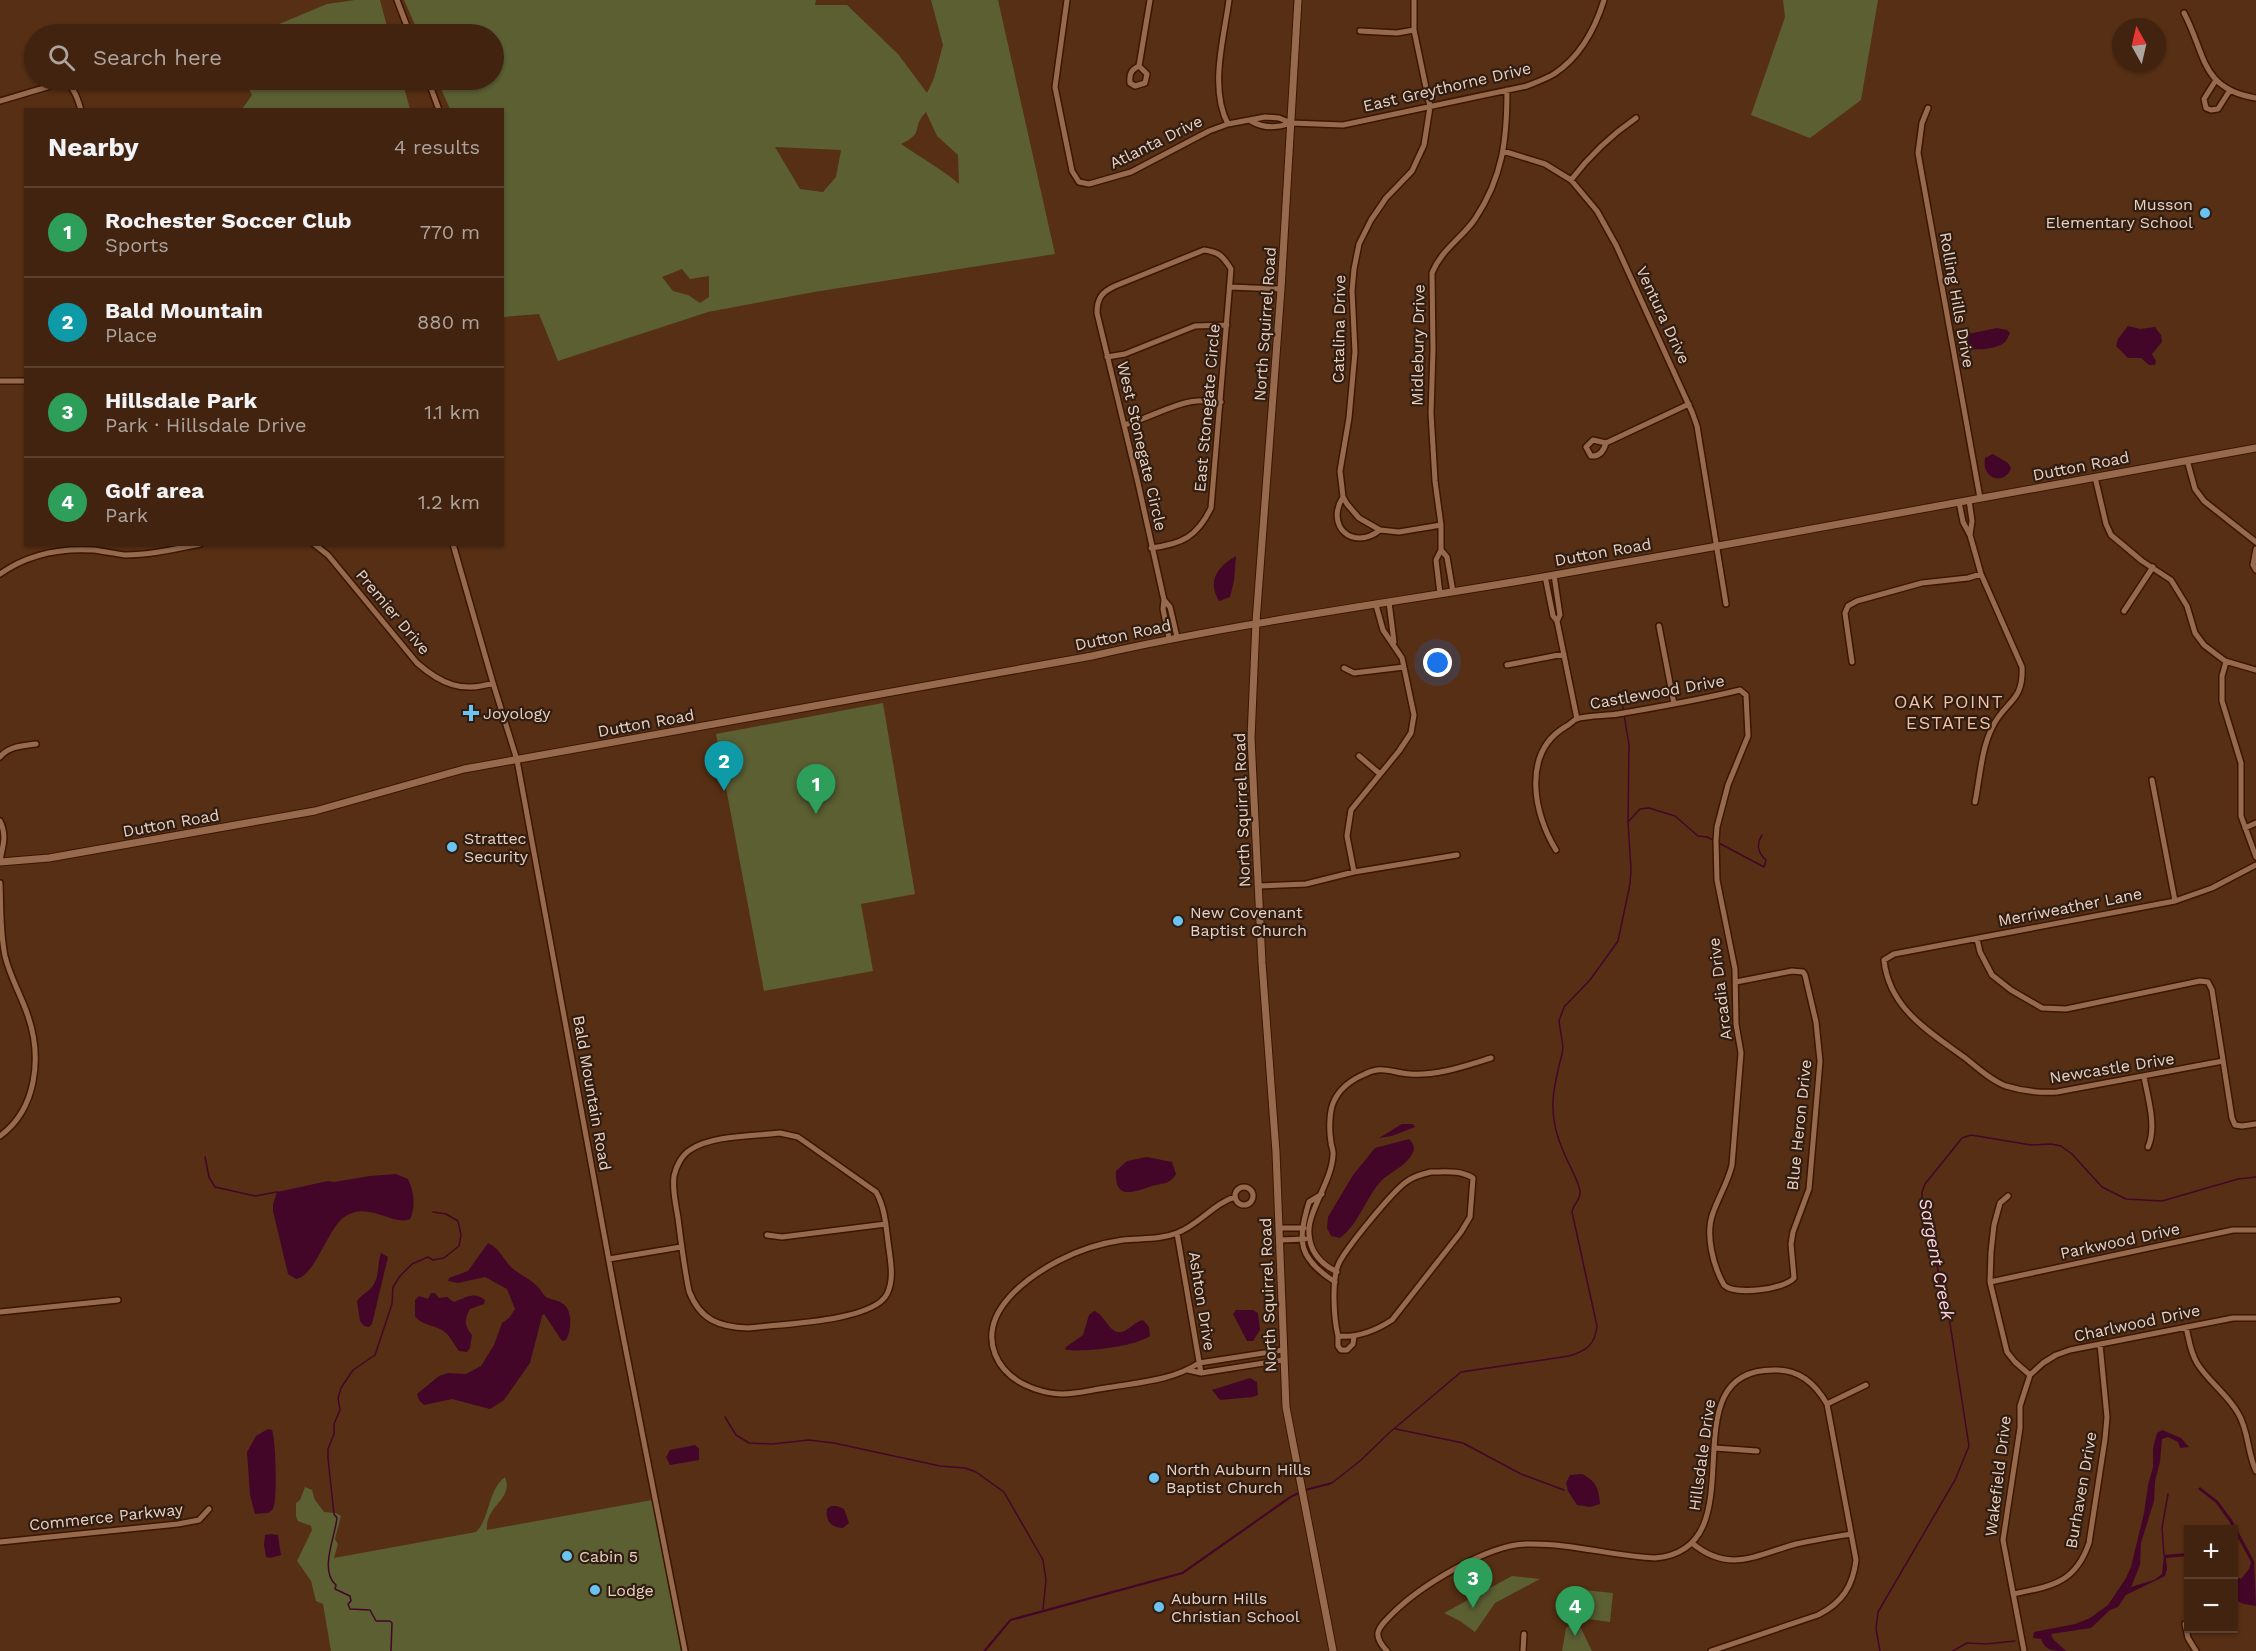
<!DOCTYPE html>
<meta charset="utf-8">
<style>
body{margin:0;font-family:"Work Sans",sans-serif;background:#4c2f1d;color:#f1f3f6}
.controls{position:absolute;right:18px;bottom:18px;display:grid;overflow:hidden;border-radius:0px;box-shadow:0 2px 4px #0004}
.controls button{width:54px;height:54px;display:grid;place-items:center;padding:0;border:0;border-bottom:2px solid #5a402f;background:#41230f;color:#f1f3f6;font:30px sans-serif}
.compass{position:absolute;left:2112px;top:18px;width:54px;height:54px;border-radius:50%;background:#41230f;box-shadow:0 2px 4px #0004;rotate:352deg}
.you{position:absolute;left:1438px;top:663px;width:21px;height:21px;margin:-15px;border:4px solid #fff;border-radius:50%;background:#1a73e8;box-shadow:0 0 0 9px #1a73e833}
.badge{display:grid;place-items:center;width:39px;height:39px;border-radius:50%;background:#6ac3f1;color:#fff;font-size:20px;font-weight:700}
.pin{position:absolute;translate:-50% -50px;filter:drop-shadow(0 2px 3px #0008)}
.pin::after{content:'';position:absolute;top:32px;width:21px;height:18px;background:inherit;clip-path:polygon(0 0,100% 0,50% 100%)}
.list{margin:0;padding:0;list-style:none}
h2{display:flex;justify-content:space-between;align-items:center;height:78px;margin:0;padding:0 24px;font-size:26px}
h2 small{font-size:20px;font-weight:400;color:#aea49e}
.list li{display:grid;grid-template-columns:39px 1fr auto;gap:18px;align-items:center;box-sizing:border-box;height:90px;padding:0 24px;border-top:2px solid #5a402f}
.list b{display:block;font-size:22px;white-space:nowrap}
.list p{margin:0;font-size:20px;white-space:nowrap;color:#aea49e}
.list em{font-size:20px;font-style:normal;color:#aea49e}
.icon{flex:none;width:33px;height:33px;fill:none;stroke:currentColor;stroke-width:2;stroke-linecap:round;stroke-linejoin:round}
.map{position:relative;flex:none;width:2256px;height:1651px;overflow:hidden}
.search{position:absolute;background:#41230f;box-shadow:0 2px 4px #0004;left:24px;top:24px;width:480px;height:66px;display:flex;align-items:center;gap:15px;box-sizing:border-box;padding:0 21px;border-radius:33px;color:#aea49e;font-size:22px}
.panel{position:absolute;background:#41230f;box-shadow:0 2px 4px #0004;left:24px;top:108px;width:480px;height:438px;border-radius:0px}
.map>svg:first-child{display:block}
.green{fill:#5b5f32;fill-rule:evenodd}
.water{fill:#440628}
.lines{fill:none;stroke-linecap:round;stroke-linejoin:round}
.stream{stroke:#440628;stroke-width:1.5}
.minor-casing{stroke:#3b1600;stroke-width:8}
.tertiary-casing{stroke:#3b1600;stroke-width:9}
.minor{stroke:#976a4e;stroke-width:5}
.tertiary{stroke:#976a4e;stroke-width:7}
.poi-dot{fill:#6ac3f1;stroke:#301d12;stroke-width:2}
.labels{text-anchor:middle;dominant-baseline:central;stroke-width:4.5;stroke-linejoin:round;paint-order:stroke}
.street-label{font-size:16px;fill:#ead0c1;stroke:#301d12}
.poi-label{font-size:16px;fill:#ead0c1;stroke:#301d12;text-anchor:start}
.neighbourhood-label{font-size:18px;letter-spacing:1.5px;fill:#f3c1a3;stroke:#301d12}
.water-label{font-size:18px;font-style:italic;fill:#fdd3e4;stroke:#301d12}
</style>
<div class="map">
<svg width="2256" height="1651" viewBox="0 0 2256 1651">
<rect width="100%" height="100%" fill="#572f14"/>
<path class="green" d="M355,0H380L389,34H255L327,4Z
M404,0H816L815,5H847L898,54L927,93L934,78L943,45L931,0H998L1055,254L814,292L708,312L558,361L539,314L503,317L502,110L450,109L437,80H494V34H419ZM926,112L937,136L958,155L959,184C942,169 921,158 901,144C926,132 910,129 926,112ZM775,147L841,150L836,177L823,192L800,189ZM682,269L690,279L709,276V297L700,303L688,295L673,291L662,277Z
M1783,0H1878L1861,100L1810,138L1751,115L1785,17Z
M245,80H402L410,109H242L252,95Z
M883,703L915,894L861,904L873,971L764,991L716,734Z
M505,1477C514,1500 485,1505 487,1530L652,1500L681,1651H331L323,1604L316,1601L311,1581L297,1561L312,1530L311,1526L298,1521L296,1516V1503L300,1500L305,1487L312,1490L315,1500L324,1512L336,1513L341,1516L335,1539L338,1544L334,1558L476,1532C491,1517 487,1491 505,1477Z
M1512,1576L1540,1579L1495,1603L1475,1632L1460,1621L1444,1613Z
M1584,1590L1613,1593L1610,1622L1581,1618Z
M1577,1620L1592,1651H1562L1566,1628Z"/>
<path class="water" d="M2128,326L2140,329L2155,327L2161,335L2162,342L2152,354L2156,361L2155,365H2149L2141,358H2128L2116,346L2118,339Z
M1997,328L2007,330L2010,333C2009,335 2007,340 2005,342C1998,349 1976,351 1967,348L1962,341L1968,334Z
M1993,454L2008,463L2011,468C2006,485 1981,481 1985,458Z
M1236,556L1234,581L1230,597L1219,601C1207,581 1217,567 1236,556Z
M1402,1124H1413L1415,1127L1392,1136L1379,1138Z
M1409,1139C1414,1144 1416,1149 1411,1156C1405,1166 1391,1172 1382,1180C1365,1198 1360,1223 1340,1238L1331,1236L1327,1228L1328,1217L1353,1175L1375,1148Z
M1147,1157L1172,1162L1176,1174C1170,1185 1162,1183 1152,1186C1134,1192 1114,1201 1116,1171L1127,1161Z
M396,1174L408,1179C414,1191 416,1207 410,1219C392,1227 368,1199 343,1218C327,1231 314,1277 296,1279L288,1274L273,1211V1204L277,1192L328,1181L334,1182L370,1176Z
M488,1243C500,1249 502,1257 510,1266C518,1274 529,1278 537,1286C541,1289 543,1295 546,1297C553,1301 561,1299 567,1308C572,1316 571,1332 566,1340L562,1341L544,1314L542,1316L530,1363L504,1400L490,1409L452,1399L424,1405L419,1400L417,1394L439,1376L448,1373L466,1374L481,1366L494,1345L502,1323L509,1318L515,1309L507,1289L485,1277L458,1283L448,1281L449,1278L468,1271Z
M381,1253L388,1257L372,1324L369,1327L364,1326L360,1321L357,1301C361,1295 367,1293 372,1287C380,1277 377,1263 381,1253Z
M431,1293H435L439,1298L447,1297L454,1302C466,1298 473,1291 485,1300L484,1304L470,1309C464,1320 464,1325 472,1335L470,1348L467,1352L459,1351C455,1346 451,1338 447,1334C437,1324 423,1327 415,1316V1300L419,1296L428,1299Z
M1236,1310H1253L1258,1313L1260,1330L1253,1341H1247L1233,1314Z
M1094,1311C1105,1314 1109,1334 1121,1332C1129,1331 1135,1321 1143,1320L1149,1327L1150,1336C1134,1347 1086,1352 1067,1350L1065,1349L1066,1347L1083,1335L1089,1315Z
M1250,1378L1257,1382L1258,1395L1253,1397L1220,1400L1212,1390Z
M268,1429L272,1430C276,1441 277,1495 274,1506C273,1510 271,1511 268,1513L255,1514L250,1495L247,1452L256,1436Z
M2162,1430L2181,1438L2189,1447L2180,1448L2178,1442L2168,1437L2162,1439L2160,1462L2155,1481L2154,1501L2141,1543L2140,1565L2131,1587L2154,1580L2162,1574L2164,1555L2188,1553V1556L2166,1558L2167,1569L2165,1576L2126,1595L2118,1607L2110,1610L2091,1628L2051,1634L2053,1639L2066,1651C2052,1651 2046,1651 2041,1639L2033,1638L2034,1632L2075,1624L2090,1618L2108,1605L2126,1578L2131,1567L2144,1513L2148,1485L2153,1467V1448L2157,1433Z
M695,1445L699,1449V1460L670,1465L666,1457L670,1450Z
M1582,1474C1596,1481 1599,1489 1600,1504L1590,1507L1577,1505L1568,1491L1566,1483L1570,1475Z
M1332,1482L1333,1483L1329,1485L1305,1491L1291,1498L1183,1574L1011,1621L986,1651H983L1010,1619L1182,1572L1290,1496L1305,1489Z
M2200,1487L2218,1501L2232,1520L2254,1561L2256,1606L2244,1604L2234,1600V1576L2241,1579L2249,1569L2251,1562L2229,1521L2216,1503L2198,1489Z
M831,1506H837L844,1509L849,1523L843,1528C832,1528 825,1521 827,1509Z
M271,1534L278,1535L281,1555L270,1558L266,1557L264,1545L265,1535Z"/>
<g class="lines">
<path class="stream" d="M1629,821L1640,809L1649,808L1675,816L1698,836L1707,837L1713,840
M1717,842L1764,867L1766,860C1758,853 1756,844 1762,835
M205,1157L209,1177L215,1187L255,1196L277,1192
M725,1417L736,1435L749,1443L772,1444L809,1440L834,1443L940,1466L965,1468L976,1472L1004,1492L1043,1560L1046,1580L1043,1609
M1396,1429L1463,1443L1521,1474L1564,1490
M1332,1483L1360,1461L1389,1433L1461,1372L1569,1356C1586,1351 1595,1345 1597,1326L1572,1212C1573,1204 1581,1200 1580,1191C1579,1182 1568,1163 1564,1153C1547,1115 1552,1092 1562,1054L1563,1047L1559,1021L1564,1007L1590,980L1618,941L1630,884L1631,869L1628,822L1629,745L1622,702
M2164,1555L2162,1528L2168,1494
M391,1651L392,1623L390,1621H376L370,1610L350,1609L348,1604L351,1601L350,1596L335,1589L336,1585C319,1571 335,1537 337,1518L334,1514L328,1458V1449L334,1434V1424L340,1410L338,1398L341,1388L353,1370L375,1355L392,1304L393,1287L400,1276L412,1264L428,1257L433,1260L444,1258L459,1246L461,1235L458,1221L446,1214L433,1212
M1880,1651L1876,1629L1878,1612L1955,1480L1969,1446L1949,1317L1922,1202V1192L1925,1184L1962,1138L1971,1135L2031,1145L2051,1144L2061,1146L2072,1154L2102,1187L2126,1199L2162,1201L2238,1179L2256,1177
M1953,1651L1967,1643L1986,1644L2015,1641"/>
<g class="minor-casing">
<path id="minor" d="M397,0L410,34
M1067,0L1055,87L1072,171L1079,182L1089,184L1131,172L1209,131L1228,124L1265,117L1279,118L1291,123L1343,125L1527,86C1536,82 1546,79 1554,74C1580,57 1595,29 1604,0
M1414,0V30L1430,107L1424,145L1412,171L1386,198L1371,220L1359,244L1354,269L1352,291L1355,352L1349,418L1340,471L1343,497L1347,504L1359,518L1380,530L1399,532L1441,525
M2184,13C2206,54 2200,89 2256,98
M1360,31L1397,33L1414,30
M1139,66L1150,0
M1139,66L1147,74L1145,83L1135,86L1130,83C1129,74 1131,70 1139,66Z
M428,80L439,110
M2216,80L2204,99L2206,108L2211,110L2218,109L2230,90
M0,101L64,82C74,86 78,100 81,110
M1928,108L1922,123L1918,153L1980,498
M1251,121C1264,129 1277,128 1291,123
M1228,124C1209,88 1224,38 1229,0
M1503,151L1545,164L1571,180L1597,211L1616,245L1692,412L1697,426L1726,604
M1571,180C1590,155 1610,136 1636,118
M1230,287L1281,289
M1107,357L1125,354L1195,326L1227,325
M0,381H26
M1124,425C1148,419 1173,403 1197,401C1205,400 1213,401 1221,402
M1606,443C1604,450 1600,457 1591,456L1586,447L1593,440L1606,443L1689,404
M2187,460L2195,489L2204,501L2256,542
M2095,477L2106,524L2111,535L2142,561L2171,580L2187,606L2195,633L2204,645L2225,661L2256,670
M1343,497C1325,525 1352,552 1380,530
M1969,500L1972,521L1970,535
M1959,502L1963,522L1970,535L1981,574L2022,667C2024,703 2004,701 1992,728C1981,750 1980,778 1975,802
M314,544L328,555L417,663C441,684 462,693 493,683
M453,544L493,683L517,760L618,1310L685,1651
M1151,548C1182,544 1197,537 1211,508L1231,269C1223,256 1219,252 1204,250L1115,286C1102,292 1097,298 1097,313L1138,483L1164,600
M2256,549L2253,565L2256,570
M1441,550L1447,557L1453,592
M0,574C28,554 59,548 93,550C104,551 115,554 125,555C150,555 175,549 200,544
M1554,575L1560,615L1557,621
M1545,576L1553,616L1557,621L1577,719
M1440,594L1436,560L1441,550V525L1435,481L1431,413L1433,350L1432,273C1441,250 1462,238 1475,219C1503,177 1507,139 1507,90
M1389,602L1394,642
M2124,611L2153,567
M1659,626L1674,704
M1169,638L1163,609L1164,600L1170,607L1177,637
M1852,662L1845,613L1848,606L1857,601L1922,583L1968,578L1981,574
M2226,662L2222,676V701L2241,763V816L2256,857
M1507,665L1564,654
M1344,668L1354,673L1404,667
M1359,756L1380,774
M0,757C9,746 23,746 36,744
M2152,780L2175,901
M0,821C7,835 3,846 0,860
M2245,828L2256,823
M1556,850C1533,813 1522,753 1565,727C1569,725 1573,721 1576,719C1588,715 1605,716 1618,714C1658,707 1700,700 1740,690L1746,695L1748,736L1728,785L1717,827L1716,841L1717,880L1735,969L1736,1024L1741,1053L1732,1165C1728,1182 1719,1196 1713,1213C1705,1234 1713,1266 1724,1285C1735,1296 1785,1289 1794,1278L1791,1244L1793,1232L1809,1189L1820,1061L1816,1022L1805,975L1803,972L1792,971L1736,982
M1354,872L1347,836L1351,810L1399,751L1411,733L1414,715L1402,658L1383,630L1376,605
M0,883C1,907 0,932 5,956C10,977 21,995 28,1016C42,1057 37,1109 0,1136
M1258,886L1306,884L1354,872L1457,855
M1977,939L1980,952L1992,975L2011,990L2042,1008L2066,1009L2200,981L2208,982L2212,990L2232,1118L2235,1125L2242,1126L2256,1124
M2223,1061L2057,1092C2040,1093 2022,1091 2006,1086C1990,1080 1977,1067 1964,1057C1928,1031 1889,1008 1884,960L1894,954L2175,901L2212,888L2256,865
M2144,1077C2148,1098 2157,1127 2148,1147
M780,1133L798,1137L876,1192C886,1209 886,1230 889,1249C891,1264 894,1280 887,1294C873,1322 779,1324 748,1328C719,1327 700,1320 689,1291C684,1267 681,1242 678,1218C676,1205 672,1190 674,1176C676,1166 682,1155 690,1150C711,1135 755,1136 780,1133Z
M1431,1172C1446,1172 1460,1170 1473,1178L1470,1217L1461,1232L1392,1320C1375,1331 1358,1338 1338,1336C1334,1319 1331,1280 1339,1263C1347,1247 1392,1192 1406,1182C1414,1176 1422,1174 1431,1172Z
M1235 1196a9 9 0 1 1 18 0a9 9 0 1 1-18 0Z
M1322,1194L1309,1202C1297,1242 1298,1258 1335,1282
M2008,1196L2000,1203L1994,1225L1991,1252L1990,1282L2007,1352L2015,1362L2030,1375
M1235,1197C1214,1203 1199,1225 1177,1233C1160,1240 1141,1238 1123,1240C1101,1243 1079,1250 1058,1261C1026,1278 979,1312 995,1354C1002,1372 1018,1383 1035,1389C1044,1392 1053,1394 1062,1394C1079,1394 1095,1389 1112,1387C1142,1382 1173,1380 1199,1363L1283,1350
M1279,1228H1304
M1177,1233L1201,1373
M767,1235L782,1237L886,1224
M1280,1240L1305,1239
M609,1259L681,1247
M1337,1272C1321,1264 1310,1253 1309,1234C1307,1212 1332,1181 1333,1155C1334,1151 1331,1146 1331,1142C1329,1131 1329,1111 1334,1101C1340,1088 1353,1079 1365,1074C1382,1065 1393,1073 1410,1074C1437,1076 1465,1066 1491,1058
M1990,1282L2233,1230H2256
M0,1312L118,1300
M2186,1327C2189,1339 2190,1352 2197,1363C2208,1381 2227,1394 2238,1413C2249,1431 2247,1452 2256,1471
M1338,1336V1346L1341,1350H1347L1353,1344L1354,1336
M1188,1370L1201,1373L1283,1360
M1827,1404L1866,1385
M1715,1448L1757,1451
M0,1542L178,1524L199,1520L209,1509
M1692,1543C1729,1574 1756,1555 1796,1544C1814,1540 1833,1537 1851,1534
M2013,1594C2051,1586 2075,1584 2089,1543L2105,1439L2107,1417L2100,1344
M2185,1624L2188,1638L2196,1651
M1387,1651C1371,1634 1378,1628 1392,1614C1420,1586 1488,1544 1528,1544C1570,1543 1613,1556 1655,1558C1764,1549 1661,1366 1777,1370C1800,1370 1816,1385 1827,1404L1856,1560C1853,1586 1842,1603 1818,1615L1711,1651
M1523,1651L1524,1634
M2024,1651L2003,1540L2020,1428V1406L2030,1375L2043,1363L2056,1355L2070,1350L2233,1318H2256"/>
</g>
<g class="tertiary-casing">
<path id="tertiary" d="M1298,0L1281,289L1256,622L1251,738L1262,963L1276,1152L1286,1407L1333,1651
M0,862L49,858L315,811L464,769L1092,656C1241,622 1392,603 1543,577C1781,536 2018,490 2256,448"/>
</g>
<use href="#minor" class="minor"/>
<use href="#tertiary" class="tertiary"/>
</g>
<g class="poi-dot">
<circle cx="2205" cy="213" r="6"/>
<path d="M468 704h6v6h6v6h-6v6h-6v-6h-6v-6h6z"/>
<circle cx="452" cy="847" r="6"/>
<circle cx="1178" cy="921" r="6"/>
<circle cx="1154" cy="1478" r="6"/>
<circle cx="567" cy="1556" r="6"/>
<circle cx="595" cy="1590" r="6"/>
<circle cx="1159" cy="1607" r="6"/>
</g>
<g class="labels">
<g class="street-label">
<text transform="translate(1447 87) rotate(-13)">East Greythorne Drive</text>
<text transform="translate(1156 142) rotate(-26)">Atlanta Drive</text>
<text transform="translate(1957 300) rotate(80)">Rolling Hills Drive</text>
<text transform="translate(1663 315) rotate(65)">Ventura Drive</text>
<text transform="translate(1265 324) rotate(-86)">North Squirrel Road</text>
<text transform="translate(1339 329) rotate(-89)">Catalina Drive</text>
<text transform="translate(1418 345) rotate(-89)">Midlebury Drive</text>
<text transform="translate(1207 408) rotate(-85)">East Stonegate Circle</text>
<text transform="translate(1142 446) rotate(77)">West Stonegate Circle</text>
<text transform="translate(2081 466) rotate(-11)">Dutton Road</text>
<text transform="translate(1603 552) rotate(-10)">Dutton Road</text>
<text transform="translate(393 612) rotate(50)">Premier Drive</text>
<text transform="translate(1123 635) rotate(-12)">Dutton Road</text>
<text transform="translate(1657 692) rotate(-10)">Castlewood Drive</text>
<text transform="translate(646 723) rotate(-10)">Dutton Road</text>
<text transform="translate(1242 810) rotate(-92)">North Squirrel Road</text>
<text transform="translate(171 823) rotate(-10)">Dutton Road</text>
<text transform="translate(2070 907) rotate(-11)">Merriweather Lane</text>
<text transform="translate(1720 989) rotate(-97)">Arcadia Drive</text>
<text transform="translate(2112 1068) rotate(-9)">Newcastle Drive</text>
<text transform="translate(592 1093) rotate(80)">Bald Mountain Road</text>
<text transform="translate(1799 1125) rotate(-84)">Blue Heron Drive</text>
<text transform="translate(2120 1241) rotate(-12)">Parkwood Drive</text>
<text transform="translate(1268 1295) rotate(-92)">North Squirrel Road</text>
<text transform="translate(1202 1301) rotate(81)">Ashton Drive</text>
<text transform="translate(2137 1323) rotate(-12)">Charlwood Drive</text>
<text transform="translate(1702 1455) rotate(-82)">Hillsdale Drive</text>
<text transform="translate(1998 1476) rotate(-83)">Wakefield Drive</text>
<text transform="translate(2081 1490) rotate(-80)">Burhaven Drive</text>
<text transform="translate(106 1517) rotate(-6)">Commerce Parkway</text>
</g>
<g class="poi-label">
<text x="2193" y="204" text-anchor="end">Musson<tspan x="2193" dy="18">Elementary School</tspan></text>
<text x="483" y="713">Joyology</text>
<text x="464" y="838">Strattec<tspan x="464" dy="18">Security</tspan></text>
<text x="1190" y="912">New Covenant<tspan x="1190" dy="18">Baptist Church</tspan></text>
<text x="1166" y="1469">North Auburn Hills<tspan x="1166" dy="18">Baptist Church</tspan></text>
<text x="579" y="1556">Cabin 5</text>
<text x="607" y="1590">Lodge</text>
<text x="1171" y="1598">Auburn Hills<tspan x="1171" dy="18">Christian School</tspan></text>
</g>
<g class="neighbourhood-label">
<text x="1949" y="701">OAK POINT<tspan x="1949" dy="21">ESTATES</tspan></text>
</g>
<g class="water-label">
<text transform="translate(1937 1259) rotate(79)">Sargent Creek</text>
</g>
</g>
</svg>
<div class="controls">
<button>+</button>
<button>−</button>
</div>
<svg class="compass" viewBox="-18 -18 36 36"><path d="M0-13l5 13h-10z" fill="#e53935"/><path d="M0 13l5-13h-10z" fill="#aea49e"/></svg>
<div class="you"></div>
<div class="pin badge" style="left:816px;top:814px;background:#2e9e5b">1</div>
<div class="pin badge" style="left:724px;top:791px;background:#0f9aa8">2</div>
<div class="pin badge" style="left:1473px;top:1608px;background:#2e9e5b">3</div>
<div class="pin badge" style="left:1575px;top:1636px;background:#2e9e5b">4</div>
<div class="search"><svg class="icon" aria-label="search" viewBox="0 0 24 24"><circle cx="10" cy="10" r="6"/><path d="M15 15l6 6"/></svg>Search here</div>
<section class="panel">
<h2>Nearby<small>4 results</small></h2>
<ul class="list">
<li><span class="badge" style="background:#2e9e5b">1</span><div><b>Rochester Soccer Club</b><p>Sports</p></div><em>770 m</em></li>
<li><span class="badge" style="background:#0f9aa8">2</span><div><b>Bald Mountain</b><p>Place</p></div><em>880 m</em></li>
<li><span class="badge" style="background:#2e9e5b">3</span><div><b>Hillsdale Park</b><p>Park · Hillsdale Drive</p></div><em>1.1 km</em></li>
<li><span class="badge" style="background:#2e9e5b">4</span><div><b>Golf area</b><p>Park</p></div><em>1.2 km</em></li>
</ul>
</section>
</div>
